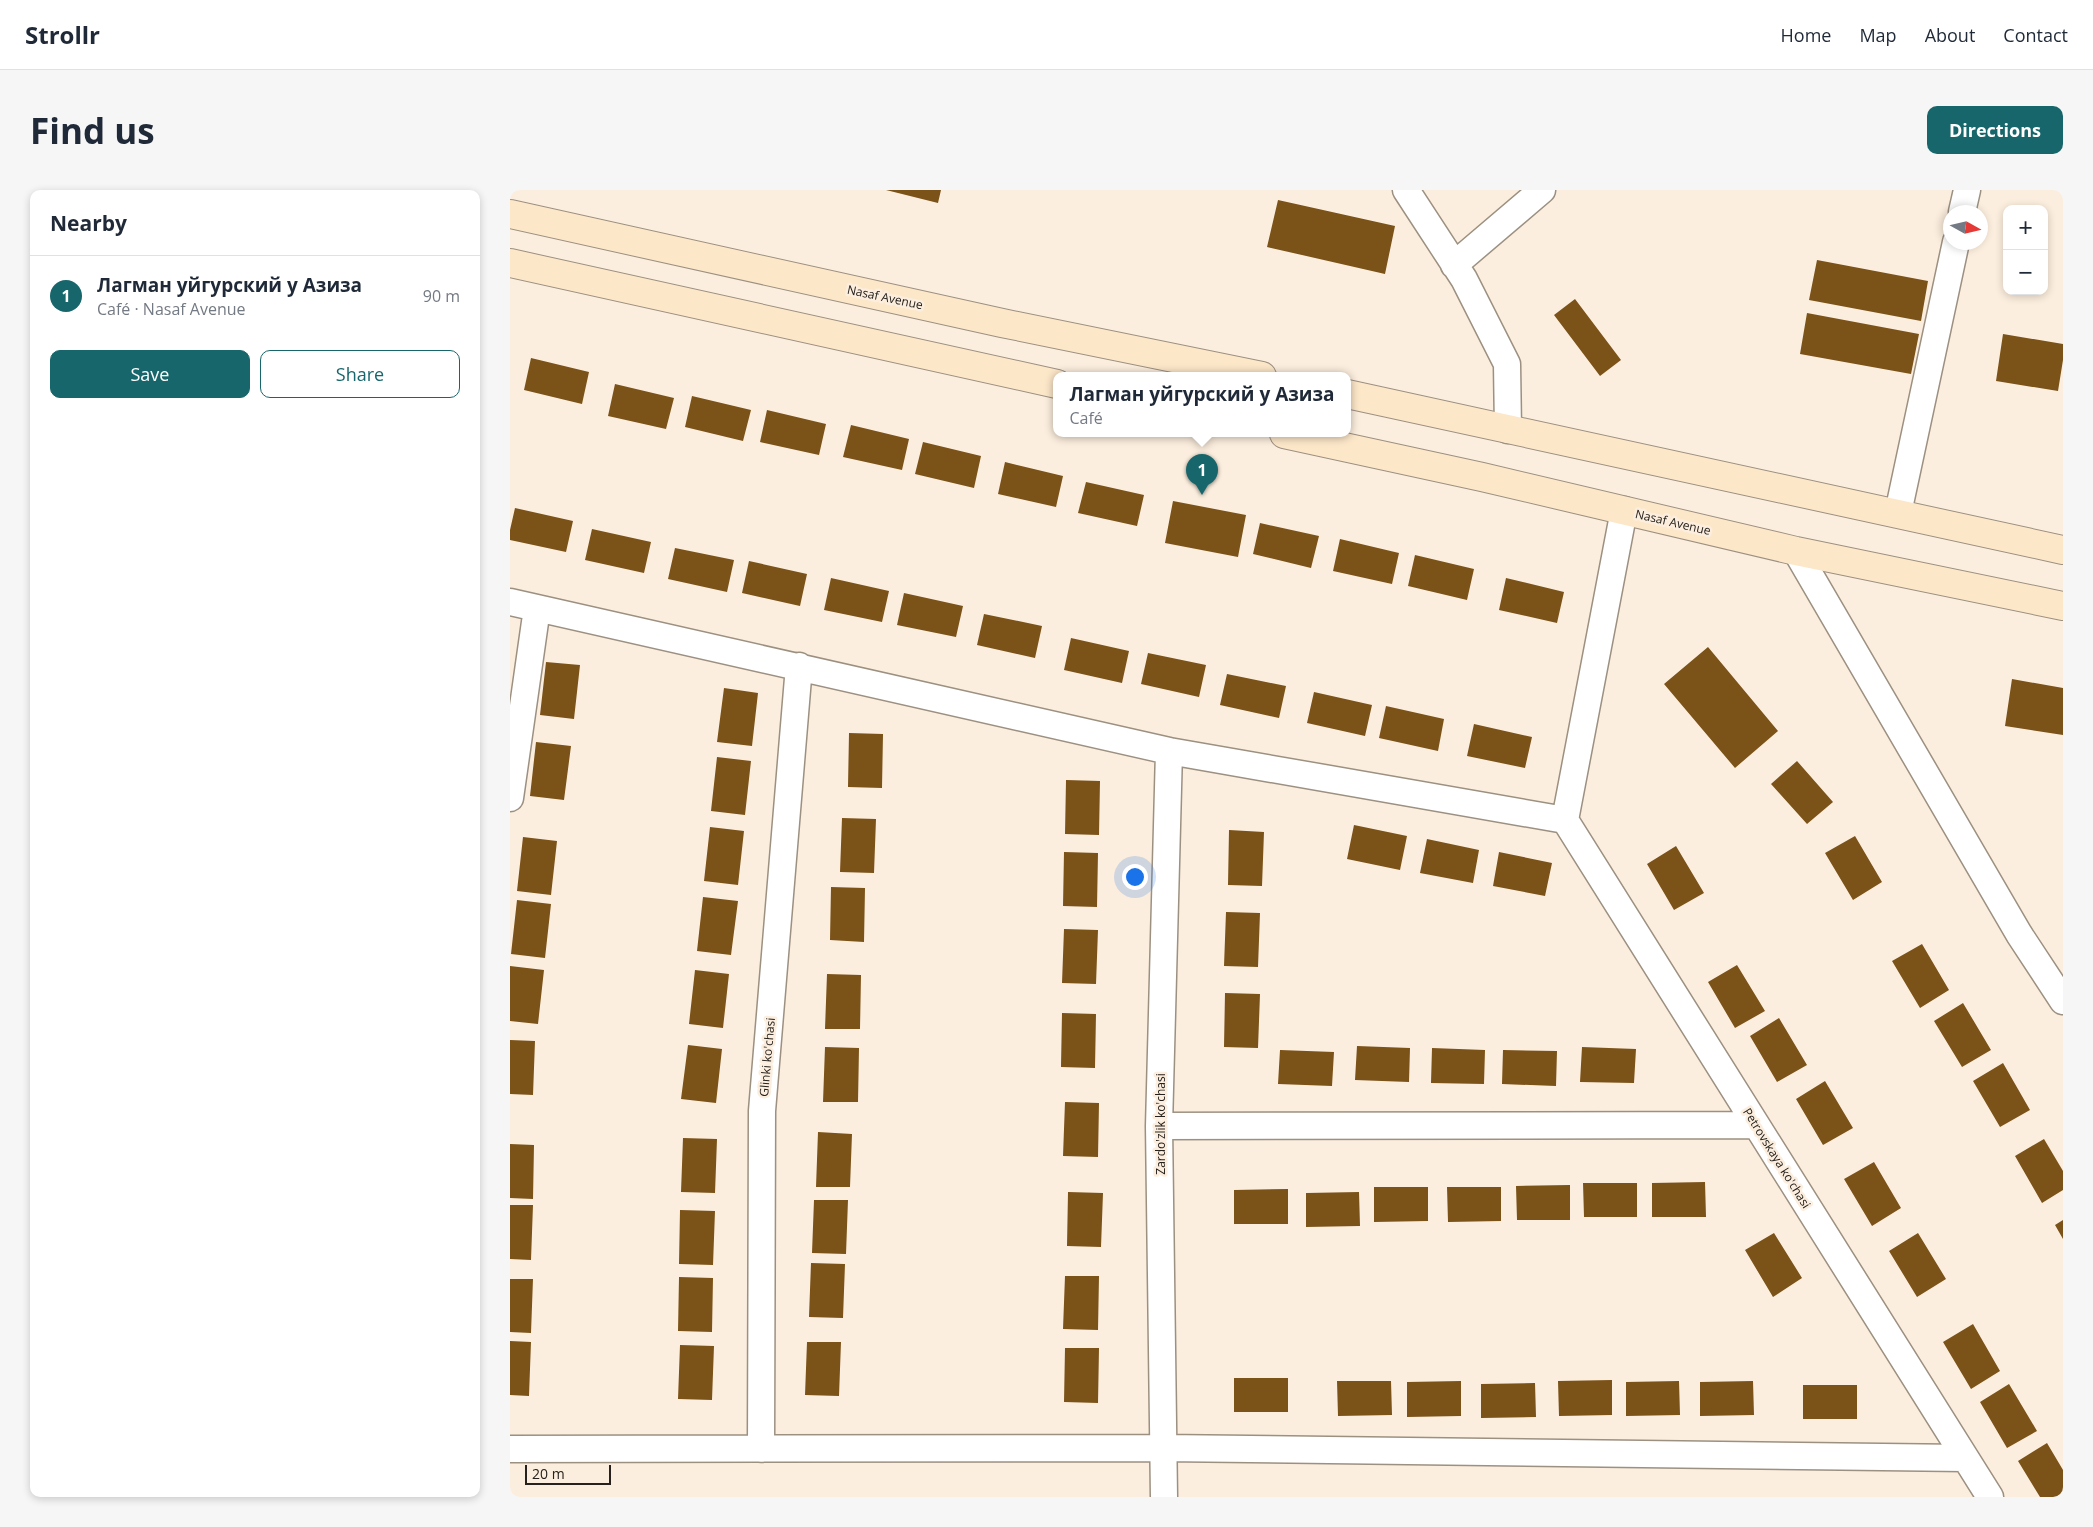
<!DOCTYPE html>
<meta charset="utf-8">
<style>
body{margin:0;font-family:"Open Sans",sans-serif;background:#f6f6f7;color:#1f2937}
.controls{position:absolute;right:15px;top:15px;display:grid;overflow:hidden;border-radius:10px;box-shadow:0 2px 8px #0003}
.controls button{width:45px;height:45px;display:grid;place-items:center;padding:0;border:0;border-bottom:1px solid #e0e1e3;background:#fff;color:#1f2937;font:25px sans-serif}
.compass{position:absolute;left:1433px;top:15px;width:45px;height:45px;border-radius:50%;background:#fff;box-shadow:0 2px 8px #0003;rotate:98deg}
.scale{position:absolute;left:15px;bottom:12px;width:86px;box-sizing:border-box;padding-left:5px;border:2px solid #26211c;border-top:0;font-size:14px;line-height:18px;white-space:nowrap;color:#26211c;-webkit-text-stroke:4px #fceede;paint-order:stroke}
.you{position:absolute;left:624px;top:686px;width:18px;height:18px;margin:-12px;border:4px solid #fff;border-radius:50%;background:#1a73e8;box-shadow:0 0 0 8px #1a73e833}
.badge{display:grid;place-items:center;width:32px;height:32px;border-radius:50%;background:#17666b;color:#fff;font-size:16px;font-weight:700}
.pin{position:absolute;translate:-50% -41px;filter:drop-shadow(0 1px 2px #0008)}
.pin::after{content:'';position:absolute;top:26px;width:18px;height:15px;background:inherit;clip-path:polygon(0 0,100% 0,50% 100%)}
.popup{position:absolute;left:543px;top:182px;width:298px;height:65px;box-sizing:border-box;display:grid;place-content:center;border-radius:10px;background:#fff;filter:drop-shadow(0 1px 4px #0005);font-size:16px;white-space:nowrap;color:#747a83}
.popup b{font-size:19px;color:#1f2937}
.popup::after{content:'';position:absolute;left:50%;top:100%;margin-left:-10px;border:10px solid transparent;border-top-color:#fff}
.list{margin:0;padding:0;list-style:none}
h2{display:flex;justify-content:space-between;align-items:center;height:65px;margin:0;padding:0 20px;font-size:21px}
h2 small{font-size:16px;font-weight:400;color:#747a83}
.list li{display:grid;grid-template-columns:32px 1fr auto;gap:15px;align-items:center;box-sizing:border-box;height:80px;padding:0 20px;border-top:1px solid #e0e1e3}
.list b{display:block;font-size:19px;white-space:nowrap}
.list p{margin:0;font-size:16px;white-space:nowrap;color:#747a83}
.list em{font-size:16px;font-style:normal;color:#747a83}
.actions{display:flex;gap:10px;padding:15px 20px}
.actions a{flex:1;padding:11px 0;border:1px solid #17666b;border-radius:10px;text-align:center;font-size:18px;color:#17666b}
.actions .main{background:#17666b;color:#fff}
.map{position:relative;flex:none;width:1553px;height:1307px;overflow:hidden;border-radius:10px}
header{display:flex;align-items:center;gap:30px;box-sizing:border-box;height:70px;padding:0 25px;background:#fff;border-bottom:1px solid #e0e1e3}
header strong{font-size:24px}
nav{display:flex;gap:28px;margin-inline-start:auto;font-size:18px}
.intro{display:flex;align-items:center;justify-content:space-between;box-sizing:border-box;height:120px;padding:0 30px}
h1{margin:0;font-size:35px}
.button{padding:12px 22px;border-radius:10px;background:#17666b;color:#fff;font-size:18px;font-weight:700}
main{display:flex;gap:30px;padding:0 30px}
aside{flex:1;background:#fff;border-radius:10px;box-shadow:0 2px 8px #0003}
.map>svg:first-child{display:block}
.building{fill:#7b5218}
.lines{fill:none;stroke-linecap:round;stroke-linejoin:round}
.minor-casing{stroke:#9c9081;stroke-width:29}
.secondary-casing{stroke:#9c9081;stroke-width:30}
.minor{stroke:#fff;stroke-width:26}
.secondary{stroke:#fde7c9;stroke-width:28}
.labels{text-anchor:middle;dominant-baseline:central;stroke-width:5;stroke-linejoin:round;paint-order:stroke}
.street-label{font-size:12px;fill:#26211c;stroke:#fceede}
</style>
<header>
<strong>Strollr</strong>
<nav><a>Home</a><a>Map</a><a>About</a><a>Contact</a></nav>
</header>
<div class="intro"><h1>Find us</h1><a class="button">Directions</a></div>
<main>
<aside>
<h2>Nearby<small></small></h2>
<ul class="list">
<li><span class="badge">1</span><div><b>Лагман уйгурский у Азиза</b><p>Café · Nasaf Avenue</p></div><em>90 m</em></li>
</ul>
<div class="actions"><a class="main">Save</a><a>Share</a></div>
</aside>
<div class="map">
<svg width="1553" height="1307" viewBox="0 0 1553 1307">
<rect width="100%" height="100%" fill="#fceede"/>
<path class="building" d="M376,0H431L428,13Z
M768,10L885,36L875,84L757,57Z
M1307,70L1418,91L1411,131L1299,110Z
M1065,109L1111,170L1090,186L1044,125Z
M1297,123L1409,144L1401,184L1290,164Z
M1493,144L1553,154V170L1548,201L1486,191Z
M21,168L79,182L72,214L14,200Z
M105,194L164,208L156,239L98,226Z
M182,206L241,220L233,251L175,237Z
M257,220L316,234L309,265L250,252Z
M341,235L399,249L392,280L333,267Z
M413,252L471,266L464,298L405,284Z
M495,272L553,286L546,317L488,304Z
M576,292L634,305L627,336L568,323Z
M663,311L736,325L728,367L655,353Z
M5,318L63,331L56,362L0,350V340Z
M750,333L809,346L801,378L743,364Z
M82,339L141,352L134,383L75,370Z
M830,349L889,363L882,394L823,381Z
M165,358L224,370L217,402L158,389Z
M905,365L964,379L957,410L898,396Z
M239,371L297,384L290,416L232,403Z
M321,388L379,401L372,432L314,420Z
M996,388L1054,402L1047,433L989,420Z
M394,403L453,416L446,447L387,435Z
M474,424L532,436L525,468L467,455Z
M561,448L619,461L612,493L554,480Z
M1198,457L1268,541L1225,578L1154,494Z
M638,463L696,475L689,507L631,494Z
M36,472L70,475L64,529L30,525Z
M717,484L776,496L769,528L710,515Z
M1502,489L1553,498V545L1495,536Z
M214,498L248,503L242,556L207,552Z
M804,502L862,515L855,546L797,533Z
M876,516L934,529L928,561L869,548Z
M964,534L1022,547L1015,578L957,566Z
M339,543L373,544L372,598L338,597Z
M26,552L61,556L54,610L20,606Z
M207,567L241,571L235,625L201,621Z
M1287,571L1323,612L1297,634L1261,594Z
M556,590L590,591L589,645L555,644Z
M332,628L366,629L364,683L330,682Z
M844,635L897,646L890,680L837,669Z
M200,637L234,641L228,695L194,691Z
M719,640L754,642L752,696L718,695Z
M1345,646L1372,692L1343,710L1315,663Z
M13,647L47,651L41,705L7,701Z
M917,649L969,660L963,693L910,683Z
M1166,656L1194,703L1164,720L1137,674Z
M554,662L588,663L587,717L553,716Z
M989,662L1042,673L1035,706L983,696Z
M321,697L355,698L354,752L320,750Z
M193,707L228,711L221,765L187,761Z
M7,710L41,714L35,768L1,764Z
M716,722L750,723L748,777L714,776Z
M554,739L588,740L586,794L552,793Z
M1412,754L1439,800L1410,818L1382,771Z
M1227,775L1255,821L1225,838L1198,792Z
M0,776L34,780L28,834L0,831Z
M185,780L219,784L213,838L179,834Z
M317,784L351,785L350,839H315Z
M715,803L750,804L748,858L714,857Z
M1453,813L1481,860L1452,877L1424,831Z
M552,823L586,824L585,878L551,877Z
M1269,828L1297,875L1267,892L1240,846Z
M0,850L25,851L23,905L0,904Z
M178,855L212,859L206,913L171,909Z
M847,856L900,858L899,892L845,890Z
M315,857L349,858L348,912H313Z
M1072,857L1126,859L1124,893L1070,892Z
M922,858L975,860L974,894L921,893Z
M770,860L824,862L822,896L768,894Z
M993,860L1047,861L1046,896L992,894Z
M1493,873L1520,920L1490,937L1463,891Z
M1315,891L1343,938L1313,955L1286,909Z
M555,912L589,913L588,967L553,966Z
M308,942L342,944L340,997H306Z
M173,948L207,949L205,1003L171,1002Z
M1534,949L1553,981V1000L1532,1013L1505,966Z
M0,954L24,955L23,1009L0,1008Z
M1364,972L1391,1018L1362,1036L1334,989Z
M1195,992L1196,1027H1142V993Z
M1073,993H1127V1027H1074Z
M1060,995V1030H1007L1006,996Z
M864,997H918V1031L864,1032Z
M937,997H991V1031L938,1032Z
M778,999V1034H724V1000Z
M558,1002L593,1003L591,1057L557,1056Z
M849,1002L850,1036L796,1037V1003Z
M304,1010H338L336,1064L302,1063Z
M0,1015H23L21,1070L0,1069Z
M170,1020L205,1021L203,1075L169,1074Z
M1553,1030V1049L1545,1035Z
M1264,1043L1292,1088L1263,1107L1235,1060Z
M1408,1043L1436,1089L1407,1107L1379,1061Z
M301,1073L335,1074L333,1128L299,1127Z
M555,1086H589L588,1140L553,1139Z
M169,1087L203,1088L202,1142L168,1141Z
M0,1089H23L21,1143L0,1142Z
M1463,1134L1490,1181L1461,1199L1433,1152Z
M0,1151L21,1152L19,1206L0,1205Z
M297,1152H331L329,1206L295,1205Z
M170,1155L204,1156L202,1210L168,1209Z
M555,1158H589L588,1213L554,1212Z
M724,1188H778V1222H724Z
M1102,1190V1225L1049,1226L1048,1191Z
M827,1191H881L882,1225L828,1226Z
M951,1191V1226L897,1227V1192Z
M1169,1191L1170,1225L1116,1226V1192Z
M1243,1191L1244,1225L1190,1226V1192Z
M1025,1193L1026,1227L971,1228V1194Z
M1499,1194L1527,1241L1497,1258L1470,1212Z
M1293,1195H1347V1229H1293Z
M1537,1253L1553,1280V1307H1530L1508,1271Z"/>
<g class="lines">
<g class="minor-casing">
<path id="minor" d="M896,0L954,89L997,174L998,240
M1452,22L1457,0
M944,75L1032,0
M1388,323L1446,52
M1286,361L1509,744L1553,811
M0,412L659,561L1055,630
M0,608L27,418
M1055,630L1480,1307
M1055,630L1114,320
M649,936L1246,935
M0,1259L653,1258L1455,1268
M251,1259L252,921L289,476
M654,1307L649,936L659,561"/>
</g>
<g class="secondary-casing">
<path id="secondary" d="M0,24L492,133L752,186
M0,73L547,194
M837,204L1553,360
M774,244L972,287L1286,361L1553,416"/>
</g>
<use href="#minor" class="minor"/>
<use href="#secondary" class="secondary"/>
</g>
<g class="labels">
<g class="street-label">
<text transform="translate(375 107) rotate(12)">Nasaf Avenue</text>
<text transform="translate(1163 332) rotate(13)">Nasaf Avenue</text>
<text transform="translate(257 867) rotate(-85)">Glinki ko'chasi</text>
<text transform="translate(650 934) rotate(-90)">Zardo'zlik ko'chasi</text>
<text transform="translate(1267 968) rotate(58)">Petrovskaya ko'chasi</text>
</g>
</g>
</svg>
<div class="controls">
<button>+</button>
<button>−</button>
</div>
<svg class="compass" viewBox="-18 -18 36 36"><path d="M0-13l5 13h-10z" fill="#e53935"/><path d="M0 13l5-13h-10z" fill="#747a83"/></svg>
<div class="scale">20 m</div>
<div class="you"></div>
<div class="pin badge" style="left:692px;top:305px">1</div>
<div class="popup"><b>Лагман уйгурский у Азиза</b>Café</div>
</div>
</main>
